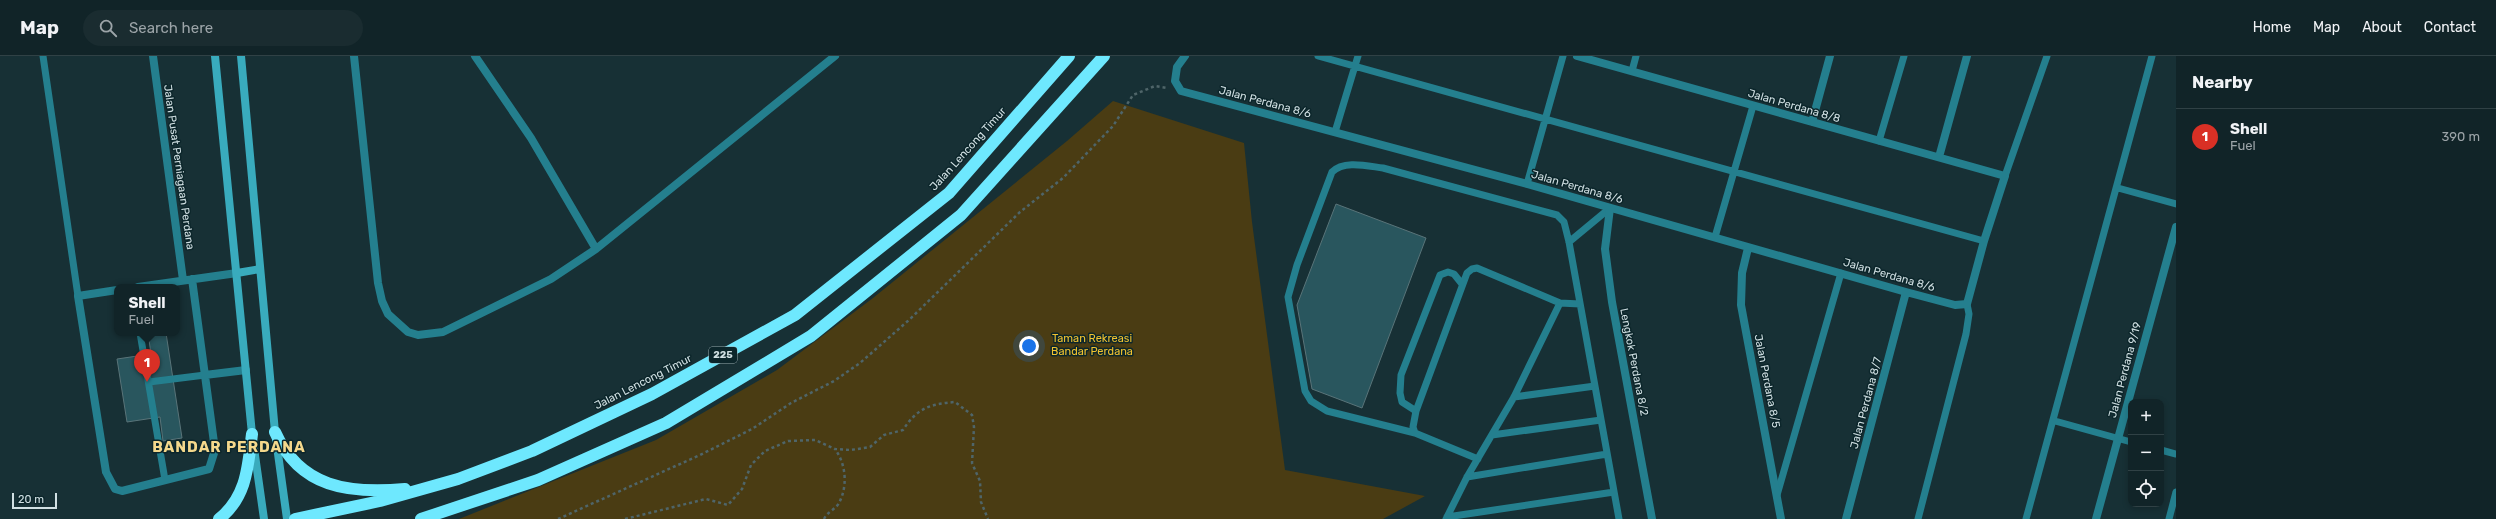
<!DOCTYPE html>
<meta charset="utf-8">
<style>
body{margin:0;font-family:Rubik,sans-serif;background:#1a2c30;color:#f1f3f6}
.controls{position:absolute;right:12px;bottom:12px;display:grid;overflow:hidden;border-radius:8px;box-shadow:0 2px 6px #0003}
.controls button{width:36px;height:36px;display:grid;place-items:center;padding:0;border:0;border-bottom:1px solid #304145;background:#112428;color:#f1f3f6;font:20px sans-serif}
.scale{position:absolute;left:12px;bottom:10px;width:45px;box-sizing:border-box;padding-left:4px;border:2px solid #d1e0e3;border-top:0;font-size:11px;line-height:14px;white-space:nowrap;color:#d1e0e3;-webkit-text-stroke:3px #0c262b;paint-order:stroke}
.you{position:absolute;left:1029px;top:290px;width:14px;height:14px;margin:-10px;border:3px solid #fff;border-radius:50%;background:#1a73e8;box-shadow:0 0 0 6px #1a73e833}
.badge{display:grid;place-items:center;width:26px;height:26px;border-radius:50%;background:#d93025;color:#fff;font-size:13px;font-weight:700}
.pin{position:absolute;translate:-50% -33px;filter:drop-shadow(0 1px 2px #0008)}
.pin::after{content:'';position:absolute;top:21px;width:14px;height:12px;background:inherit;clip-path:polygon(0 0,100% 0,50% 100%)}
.popup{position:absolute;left:114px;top:228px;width:66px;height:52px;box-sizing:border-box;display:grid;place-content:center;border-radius:8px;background:#112428;filter:drop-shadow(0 1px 3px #0005);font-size:13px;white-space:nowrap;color:#9ca4a8}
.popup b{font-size:15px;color:#f1f3f6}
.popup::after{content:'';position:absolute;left:50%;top:100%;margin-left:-8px;border:8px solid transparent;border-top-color:#112428}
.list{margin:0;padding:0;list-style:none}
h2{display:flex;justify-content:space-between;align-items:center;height:52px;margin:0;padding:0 16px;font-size:17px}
h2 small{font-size:13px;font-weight:400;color:#9ca4a8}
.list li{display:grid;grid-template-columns:26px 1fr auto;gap:12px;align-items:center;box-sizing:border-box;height:56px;padding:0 16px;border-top:1px solid #304145}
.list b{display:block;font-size:15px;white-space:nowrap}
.list p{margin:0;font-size:13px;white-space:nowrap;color:#9ca4a8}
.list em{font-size:13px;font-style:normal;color:#9ca4a8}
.icon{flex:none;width:22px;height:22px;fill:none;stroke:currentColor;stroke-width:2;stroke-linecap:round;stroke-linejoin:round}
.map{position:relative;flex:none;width:2176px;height:463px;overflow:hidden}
header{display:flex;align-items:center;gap:24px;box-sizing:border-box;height:56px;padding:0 20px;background:#112428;border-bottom:1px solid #304145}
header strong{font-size:19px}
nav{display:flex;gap:22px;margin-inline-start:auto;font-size:14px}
.search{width:280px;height:36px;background:#1a2c30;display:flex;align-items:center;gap:10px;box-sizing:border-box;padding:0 14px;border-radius:22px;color:#9ca4a8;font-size:15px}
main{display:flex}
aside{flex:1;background:#112428}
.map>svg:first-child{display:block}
.green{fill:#4a3c13}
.building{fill:#29565e;stroke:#597479}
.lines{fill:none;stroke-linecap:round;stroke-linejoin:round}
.path{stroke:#4f6569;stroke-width:2.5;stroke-dasharray:3 3;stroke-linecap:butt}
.lane{stroke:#247f8e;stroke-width:7}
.street{stroke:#247f8e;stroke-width:8}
.secondary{stroke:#39abbd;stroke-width:8}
.highway{stroke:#6ee8fe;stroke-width:12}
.labels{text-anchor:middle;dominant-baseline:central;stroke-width:3;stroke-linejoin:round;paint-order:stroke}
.shield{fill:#0c262b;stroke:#96a8ac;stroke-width:1}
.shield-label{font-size:10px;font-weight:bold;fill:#d1e0e3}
.street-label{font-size:11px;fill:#d1e0e3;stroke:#0c262b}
.park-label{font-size:11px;fill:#f1c330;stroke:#0c262b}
.district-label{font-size:15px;font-weight:bold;letter-spacing:1px;fill:#f4d88c;stroke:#0c262b}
</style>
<header>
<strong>Map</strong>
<div class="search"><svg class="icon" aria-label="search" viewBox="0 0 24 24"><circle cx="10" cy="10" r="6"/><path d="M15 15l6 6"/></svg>Search here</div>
<nav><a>Home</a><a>Map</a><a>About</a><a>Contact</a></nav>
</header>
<main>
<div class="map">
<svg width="2176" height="463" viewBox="0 0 2176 463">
<rect width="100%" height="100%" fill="#173035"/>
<path class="green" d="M1113,45L1244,87L1252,166L1285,414L1425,440L1383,463H459L656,384L777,314L873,242L1067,85Z"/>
<path class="building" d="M1336,148L1426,182L1362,352L1312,333L1297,249Z
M148,277H166L182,382L163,385L160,361L127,366L117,303L151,298Z"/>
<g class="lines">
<path class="path" d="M558,463L700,399L752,373L791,347L834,325L860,307L909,264L1020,156L1063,122L1113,70L1133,39L1155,30L1167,32
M625,463L706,443L728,449L742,433L751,409L765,395L788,385L815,384L835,393L851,394L870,391L884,379L903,374C917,352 930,348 955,346L972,359L974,371L972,407L980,425L981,446L988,463
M824,463C827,456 836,453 839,447C848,430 846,408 835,393"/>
<path class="lane" d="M43,0L78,240
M1318,0L1984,185
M1632,15L1636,0
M1335,76L1358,0
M1879,85L1904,0
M2005,120L2047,0
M1527,128L1563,0
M2118,132L2176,148
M1715,181L1753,50
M1569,186L1610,152
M140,277L165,424
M149,326L205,319
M1514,341L1595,330
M1416,355L1402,346L1400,337L1401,319L1440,219L1448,216L1454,218L1462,228
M2055,365L2131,386
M1415,377L1327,355L1311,345L1305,335L1288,241L1297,209L1332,116C1344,104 1367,110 1383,112L1557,159L1564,166L1569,186L1619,463
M1492,379L1601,364
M2161,394L2176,398
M1478,403L1415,377L1413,371L1416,355L1467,217L1472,213L1477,212L1560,247
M1467,421L1607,398
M1777,439L1841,217
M1447,461L1614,436
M1446,463L1467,421L1514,341L1560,247L1580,248
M1918,463L1966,278L1969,258L1967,248
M2026,463L2152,0
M2169,463L2176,436"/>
<path class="street" d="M153,0L183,224
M354,0L378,227L382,245L388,258L408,276L418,279L443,276L551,223L596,193L835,0
M475,0L531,82L596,193
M1185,0L1177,11L1175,25L1181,35L1527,128L1906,236L1955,249L1967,248L1984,185L2005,120L1577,0
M1812,66L1830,0
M1939,101L1967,0
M1610,152L1605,193L1612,246L1652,463
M1748,192L1742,217L1741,249L1781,463
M138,231L237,217
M117,234L78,240L106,416L115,433L122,435L209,413L215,394L192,223
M205,319L246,314
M1846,463L1906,236
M2096,463L2176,171"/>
<path class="secondary" d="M215,0L252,378L264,463
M241,0L275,376L287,463
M237,217L260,213"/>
<path class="highway" d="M275,376C300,432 349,438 405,433
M219,463C247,441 248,410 252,378
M295,463L380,445L458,423L532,395L652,338L795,259L949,137L1069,0
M421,463L538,424L666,367L811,280L961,159L1104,0"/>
</g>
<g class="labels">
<rect class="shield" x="709" y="291" width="28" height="16" rx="3"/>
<g class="shield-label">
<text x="723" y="299">225</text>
</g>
<g class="street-label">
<text transform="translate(1265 46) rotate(15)">Jalan Perdana 8/6</text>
<text transform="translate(1794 50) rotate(16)">Jalan Perdana 8/8</text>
<text transform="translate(968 93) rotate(-48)">Jalan Lencong Timur</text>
<text transform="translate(179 111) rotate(82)">Jalan Pusat Perniagaan Perdana</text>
<text transform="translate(1577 131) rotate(16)">Jalan Perdana 8/6</text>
<text transform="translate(1889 219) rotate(16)">Jalan Perdana 8/6</text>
<text transform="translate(1634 306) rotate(79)">Lengkok Perdana 8/2</text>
<text transform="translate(2125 314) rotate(-75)">Jalan Perdana 9/19</text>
<text transform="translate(1767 325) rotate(79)">Jalan Perdana 8/5</text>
<text transform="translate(643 326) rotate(-27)">Jalan Lencong Timur</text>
<text transform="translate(1866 347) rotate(-75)">Jalan Perdana 8/7</text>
</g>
<g class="park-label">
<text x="1092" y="282">Taman Rekreasi<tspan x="1092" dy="13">Bandar Perdana</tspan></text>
</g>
<g class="district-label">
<text x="229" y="391">BANDAR PERDANA</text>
</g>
</g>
</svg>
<div class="controls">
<button>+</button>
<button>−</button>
<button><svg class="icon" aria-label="locate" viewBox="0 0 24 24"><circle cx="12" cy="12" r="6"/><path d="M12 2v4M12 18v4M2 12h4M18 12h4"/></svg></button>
</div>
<div class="scale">20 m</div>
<div class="you"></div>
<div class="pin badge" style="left:147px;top:326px">1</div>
<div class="popup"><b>Shell</b>Fuel</div>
</div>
<aside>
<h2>Nearby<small></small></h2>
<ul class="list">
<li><span class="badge">1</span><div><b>Shell</b><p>Fuel</p></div><em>390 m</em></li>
</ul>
</aside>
</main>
